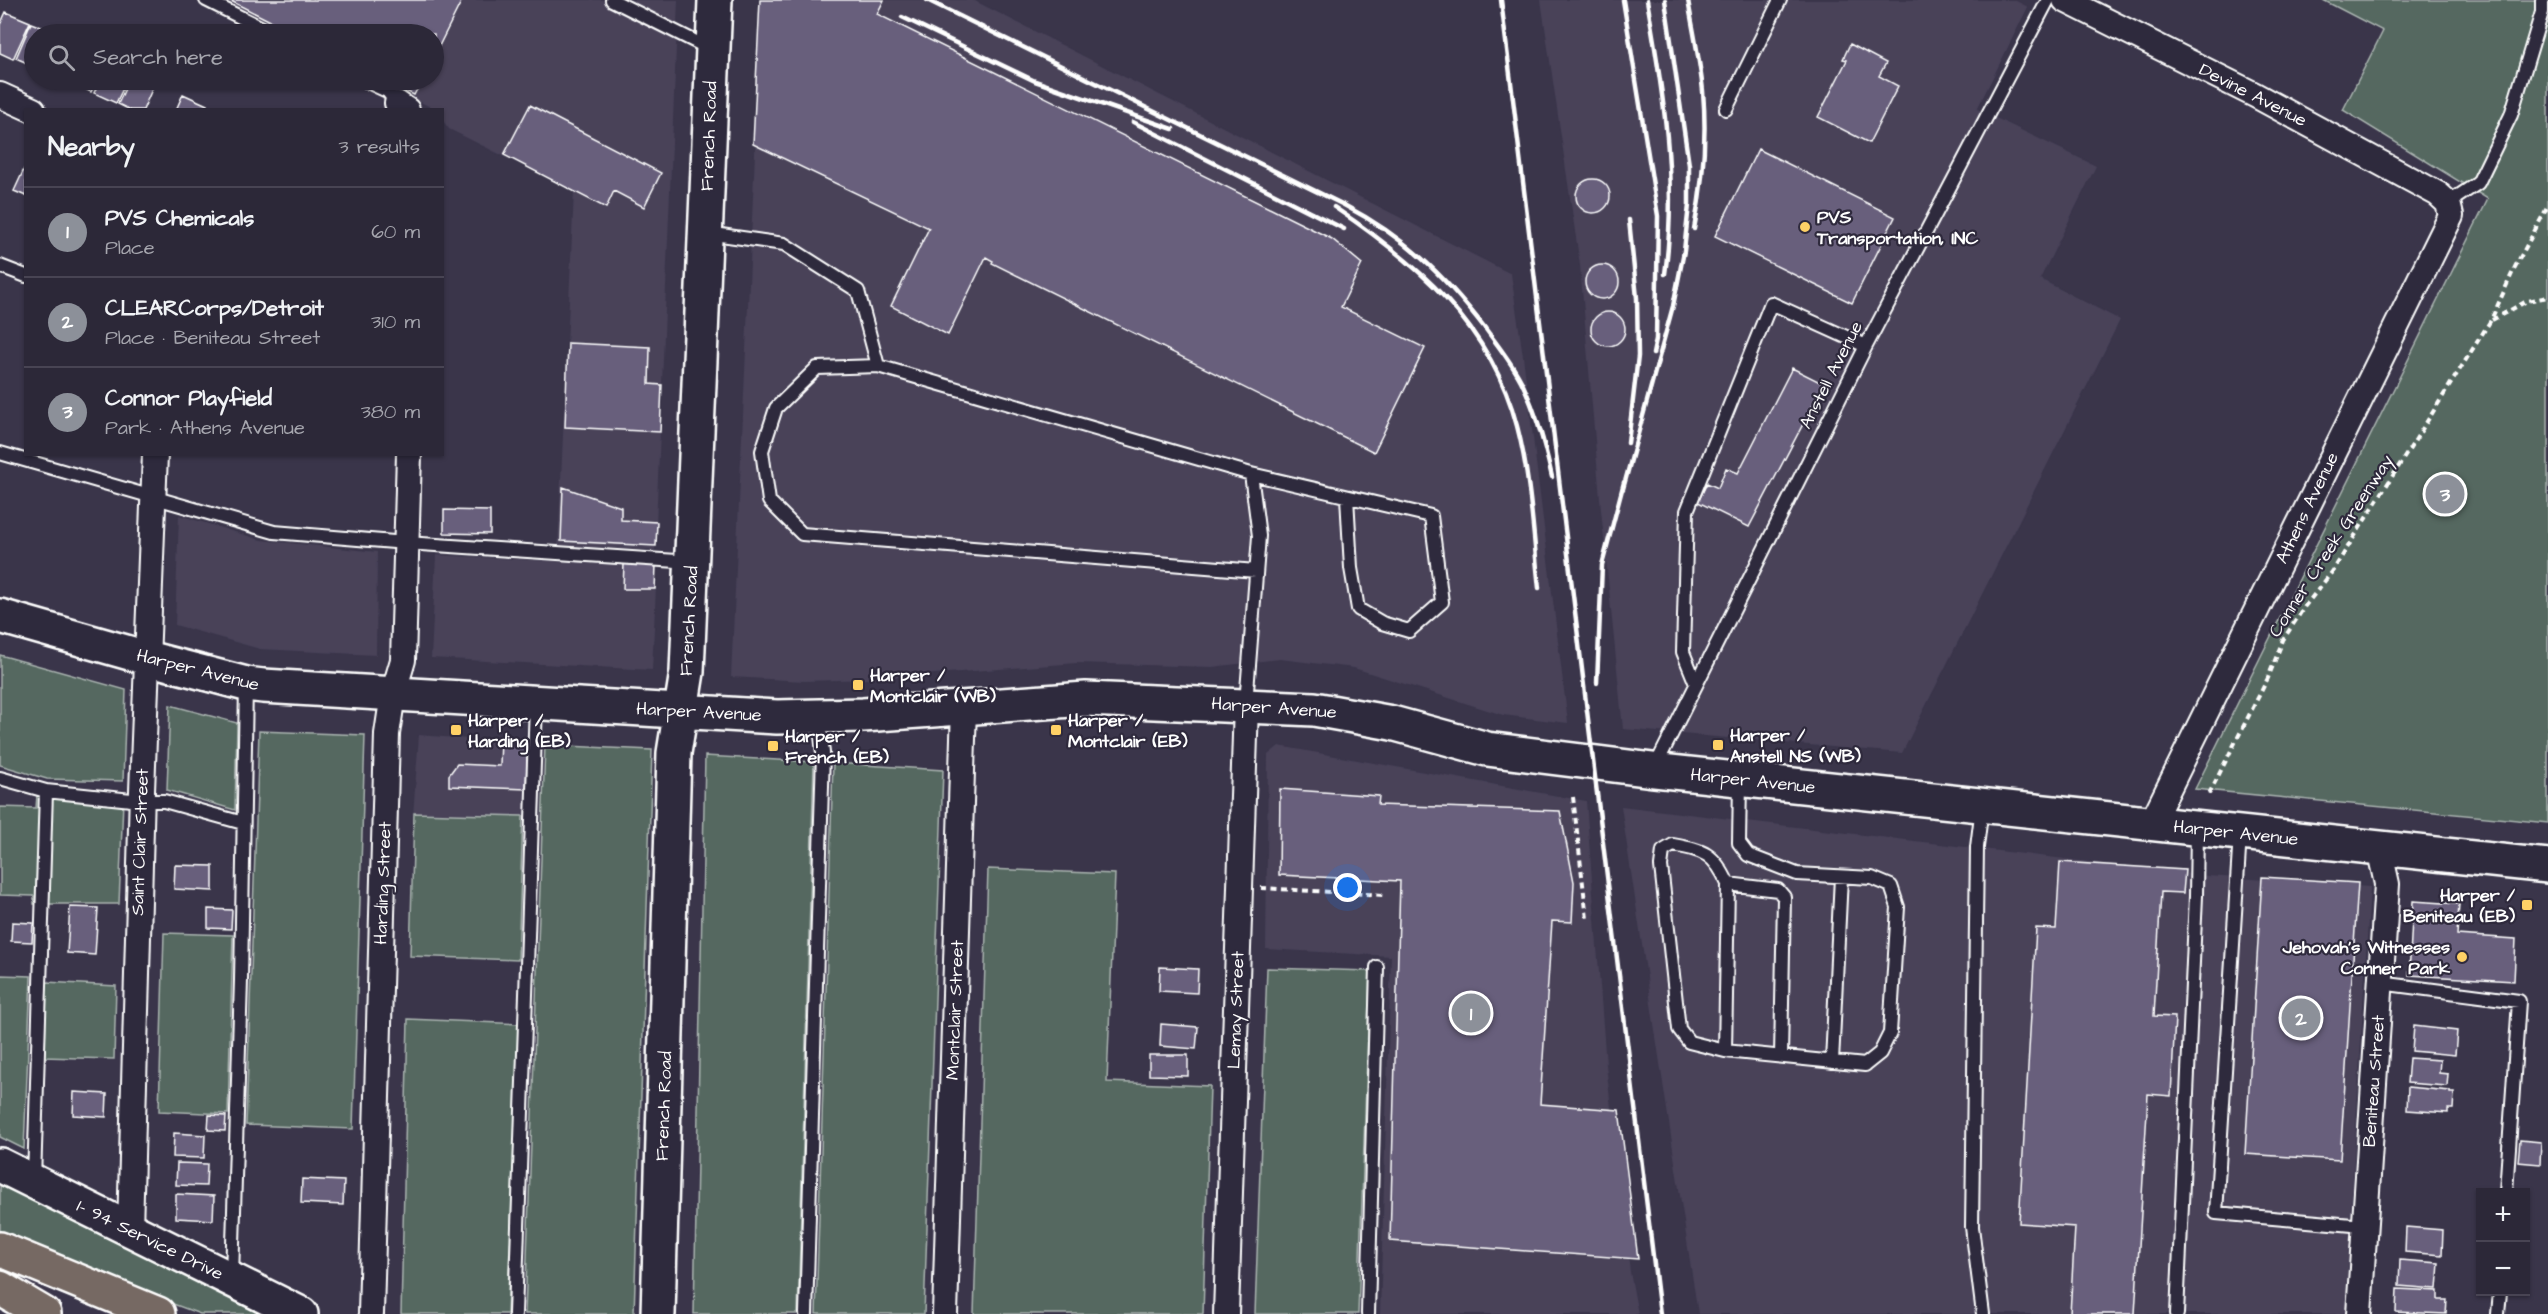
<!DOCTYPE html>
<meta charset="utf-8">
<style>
body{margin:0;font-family:"Architects Daughter",sans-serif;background:#343040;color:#f1f3f6}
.controls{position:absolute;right:18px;bottom:18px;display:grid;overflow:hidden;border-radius:0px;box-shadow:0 2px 4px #0004}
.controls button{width:54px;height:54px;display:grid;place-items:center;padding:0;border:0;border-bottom:2px solid #484453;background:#2c2838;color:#f1f3f6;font:30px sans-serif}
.you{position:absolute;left:1348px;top:888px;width:21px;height:21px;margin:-15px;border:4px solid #fff;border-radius:50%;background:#1a73e8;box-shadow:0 0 0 9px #1a73e833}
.badge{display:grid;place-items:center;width:39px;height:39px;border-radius:50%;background:#8c9099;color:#fff;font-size:20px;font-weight:700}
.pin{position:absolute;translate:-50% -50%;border:3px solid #fff;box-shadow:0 2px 6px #0006}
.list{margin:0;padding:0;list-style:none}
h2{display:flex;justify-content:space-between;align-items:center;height:78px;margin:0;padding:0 24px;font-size:26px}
h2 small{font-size:20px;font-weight:400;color:#a6a6ae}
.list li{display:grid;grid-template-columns:39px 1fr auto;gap:18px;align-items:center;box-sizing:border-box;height:90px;padding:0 24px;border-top:2px solid #484453}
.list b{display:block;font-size:22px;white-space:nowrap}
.list p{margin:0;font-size:20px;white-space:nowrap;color:#a6a6ae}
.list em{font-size:20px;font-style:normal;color:#a6a6ae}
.icon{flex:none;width:33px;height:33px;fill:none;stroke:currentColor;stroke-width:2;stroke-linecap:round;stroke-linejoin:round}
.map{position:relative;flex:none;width:2548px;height:1314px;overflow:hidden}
.search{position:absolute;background:#2c2838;box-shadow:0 2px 4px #0004;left:24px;top:24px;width:420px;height:66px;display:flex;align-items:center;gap:15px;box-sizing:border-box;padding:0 21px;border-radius:33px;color:#a6a6ae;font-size:22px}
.panel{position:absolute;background:#2c2838;box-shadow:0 2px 4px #0004;left:24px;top:108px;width:420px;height:348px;border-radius:0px}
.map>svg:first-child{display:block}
.built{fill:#484259}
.green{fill:#556861;stroke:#aab4b0;stroke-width:1.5}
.building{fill:#685f7c;stroke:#fff;stroke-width:1.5}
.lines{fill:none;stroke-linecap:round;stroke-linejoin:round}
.lane-casing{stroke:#fff;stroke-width:16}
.street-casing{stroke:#fff;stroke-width:28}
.secondary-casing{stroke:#fff;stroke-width:38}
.highway-casing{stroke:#fff;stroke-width:38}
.path{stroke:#fff;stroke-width:4;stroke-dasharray:6 4.5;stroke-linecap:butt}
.lane{stroke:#2f2a3d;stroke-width:12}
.street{stroke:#2f2a3d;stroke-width:24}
.secondary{stroke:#2f2a3d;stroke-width:33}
.highway{stroke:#766964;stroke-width:33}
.rail{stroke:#fff;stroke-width:4.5}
.poi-dot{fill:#ffd166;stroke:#2f2a3d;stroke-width:2}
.labels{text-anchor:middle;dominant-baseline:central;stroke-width:4.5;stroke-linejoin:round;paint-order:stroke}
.street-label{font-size:18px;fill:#fff;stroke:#2f2a3d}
.poi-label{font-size:18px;font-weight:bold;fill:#fff;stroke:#2f2a3d;text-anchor:start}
</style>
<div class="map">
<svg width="2548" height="1314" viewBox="0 0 2548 1314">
<rect width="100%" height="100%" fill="#3a354a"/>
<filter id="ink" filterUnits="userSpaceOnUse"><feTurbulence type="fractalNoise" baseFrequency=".0167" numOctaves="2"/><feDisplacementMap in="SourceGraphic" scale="12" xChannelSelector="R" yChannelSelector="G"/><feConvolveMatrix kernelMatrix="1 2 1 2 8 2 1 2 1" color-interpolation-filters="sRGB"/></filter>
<g filter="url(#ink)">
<path class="built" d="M223,0H678L655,550L558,546L574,191L449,129L443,121L442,110L434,109L379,80H434V34H291Z
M762,0H973L1511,274L1523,356L1568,723L1503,715L1354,668L1280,659L1212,667L1077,663L870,679L804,681L731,677Z
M1541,0H2014L2028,7L1977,109L2096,166L2040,279L2120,320L1902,753L1623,729L1601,510L1580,265Z
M179,515L261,540L377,552L376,655L260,649L175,625Z
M436,555L657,566L652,670L431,658Z
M419,735L531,744L524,824L413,816Z
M1279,746L1586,801L1606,1065L1630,1272L1638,1314H1380L1391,956L1266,949L1268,755Z
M1621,806L2208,876L2370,887L2345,1314H1698Z"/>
<path class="green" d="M2323,0H2548V823L2195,789L2488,199L2343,110L2383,31Z
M0,655L126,690L123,781L47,779L0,765Z
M170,705L237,723L235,810L167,790Z
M259,731L365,735L353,1129L246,1125Z
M545,745L652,750L634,1314H525Z
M705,756L814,762L798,1314H694Z
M833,763L943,770L924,1314H816Z
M37,795L123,800L119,904H34V896L0,895V807L36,808Z
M414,813L523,816L518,960L410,956Z
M988,869L1115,874L1107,1082L1210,1086L1203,1314H974Z
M164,933L233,935L228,1114L159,1111Z
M1267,968L1370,971L1358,1314H1255Z
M0,975L31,976L24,1149L0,1137Z
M46,982L116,986L114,1059L43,1057Z
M408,1019L520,1024L507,1314H401Z
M0,1182L272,1314H200L141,1292L0,1231Z"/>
<path class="building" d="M229,0H462L434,56V34H296Z
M760,0H884L877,14L1332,239L1362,264L1341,307L1425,348L1374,452L992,263L993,261L986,257L948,335L891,306L929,228L753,144Z
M6,12L30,22L13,59L0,53V25Z
M31,23L54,32L53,34H34V66L16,58Z
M1850,44L1886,63L1879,76L1898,86L1869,143L1818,117L1847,60L1843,59Z
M67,80H97L91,92Z
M100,80H127L116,103L94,93Z
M129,80H156L143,110H130L118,104Z
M384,80H422L414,95Z
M183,94L207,105L205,110H176Z
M530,105L661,173L644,207L614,191L606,208L504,155Z
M1758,149L1895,217L1852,303L1715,236Z
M26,165V196L14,191Z
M1576 196a17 17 0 1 1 34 0a17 17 0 1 1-34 0Z
M1585 282a17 17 0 1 1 34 0a17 17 0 1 1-34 0Z
M1591 329a17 17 0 1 1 34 0a17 17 0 1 1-34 0Z
M568,343L650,347L649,384L662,385L660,432L565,427Z
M1792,368L1824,384L1749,527L1698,502L1707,483L1718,488L1726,468L1738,473Z
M563,487L621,507V520L657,522L656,546L561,541Z
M444,510L490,511V534L444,533Z
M624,564L656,565L655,589H623Z
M501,739L528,740L526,789L449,786V775L457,764L500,766Z
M1280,789L1379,796L1378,805L1560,811L1574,882L1572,922L1552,921L1540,1104L1619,1110L1638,1259L1390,1241L1400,881L1279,875Z
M2060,862L2185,870L2183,893L2161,892L2154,1016L2175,1017L2171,1096L2148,1094L2135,1314H2070L2075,1227L2019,1223L2036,928L2056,929Z
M175,865L213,866V891L174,889Z
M2262,877L2358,883L2340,1160L2245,1154Z
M2413,901L2459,904L2457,935L2516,939L2514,981L2409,975Z
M70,907L98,908L95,955L67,953Z
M208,909L232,910L231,929L208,928Z
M12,922L33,923L32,942L11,941Z
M1160,967L1198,969L1197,993L1159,991Z
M1161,1024L1198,1027L1196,1049L1160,1046Z
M2414,1026L2457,1031L2455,1055L2412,1051Z
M1149,1055H1188V1076L1149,1075Z
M2409,1058L2440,1060L2439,1073L2448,1074L2447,1086L2407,1083Z
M2408,1087L2450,1091V1093H2454L2453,1109H2448V1113L2407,1110Z
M74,1092L107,1094L106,1117L73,1115Z
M209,1115L226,1116L225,1131L208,1130Z
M174,1133L205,1135L204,1158L173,1157Z
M2520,1140L2541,1142L2540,1164L2518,1162Z
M177,1163L207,1164L206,1186L176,1185Z
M302,1179L344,1181L343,1205L301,1203Z
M176,1194L214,1196L213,1220L176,1218Z
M2406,1227L2443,1230L2442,1255L2405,1252Z
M2400,1260L2439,1263L2437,1289L2399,1286Z
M2397,1289L2438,1291V1300H2447L2446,1314L2396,1312Z"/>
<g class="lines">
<g class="lane-casing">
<path id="lane" d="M206,0L274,34
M612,0L710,49
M363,80L387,91L397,103
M1726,109L1780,0
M2448,203L2478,183L2511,115L2542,12V0
M707,233L784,244L858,291L878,366L1251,474L1259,536L1246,704
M0,266L26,276
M878,366L817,368L776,408L762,451L769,501L802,534L1256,571
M0,453L274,532L406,543L692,562
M1251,474L1431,516L1442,602L1409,631L1382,623L1358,609L1351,568L1347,497
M1696,684L1683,652L1687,511L1771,303L1866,346
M1654,769L1866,346L2048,0
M0,778L46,791L141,801H164L243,823
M1982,807L1977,847L1972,1227L1983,1314
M2240,834L2216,1213L2364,1226
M1728,884L1778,890L1784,897L1781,1057
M2380,983L2519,1001L2506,1192
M1725,1051L1728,884C1714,853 1705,851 1673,845L1663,851L1661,866L1679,1029L1689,1042L1725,1051L1865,1065L1880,1053L1890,1033L1898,907L1891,886L1872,878L1797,874L1748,855L1739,843L1740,781
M1832,1062L1841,877
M34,1180L46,791
M232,1277L241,980L246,685
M515,1314L536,704
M806,1314L823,753L819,718
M1368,1314L1377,967
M2177,1314L2196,896L2197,830
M2498,1314L2500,1292"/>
</g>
<g class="street-casing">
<path id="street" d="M2065,0L2255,95L2438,194L2448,203L2451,216L2151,824
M0,95L33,110
M397,103L407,110
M130,1230L142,791L155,454
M371,1314L387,734L393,694L403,660L409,454
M945,1314L964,707
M1226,1314L1246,705
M2359,1314L2387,884L2379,848"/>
</g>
<g class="secondary-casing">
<path id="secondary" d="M0,616L147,658L246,684L263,686L777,717L863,715L1086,699L1314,709L1392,723L1487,749L1653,770L2548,866
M0,1165L301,1314
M658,1314L674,753L687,672L715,0"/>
</g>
<g class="highway-casing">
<path id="highway" d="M0,1249L158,1314
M0,1288L44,1314"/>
</g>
<path class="path" d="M2492,320L2527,301L2548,297
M2209,794L2268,678L2283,640L2305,606L2332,572L2491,320L2515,267L2548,206
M1573,797L1587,919
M1261,888L1383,895"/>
<use href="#lane" class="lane"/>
<use href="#street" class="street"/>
<use href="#secondary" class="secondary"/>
<use href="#highway" class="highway"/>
<path class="rail" d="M927,0L1344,205C1405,237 1443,274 1485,328C1498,346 1513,364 1523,385C1537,414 1545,446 1552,477
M1501,0L1660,1314
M1623,0L1658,216L1656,339L1653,354
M1647,0C1663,92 1678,180 1665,274
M1688,0C1693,30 1700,61 1703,91C1707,138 1703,184 1694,229
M902,17L1035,81L1173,129
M1133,122L1344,229
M1334,207C1416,262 1491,325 1517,426C1531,479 1533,534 1539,588
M1628,443L1638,356L1637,298L1629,220
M1623,489L1673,306L1684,251L1689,205V165L1665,0
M1597,683L1602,565L1624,482"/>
</g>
</g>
<g class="poi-dot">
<circle cx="1805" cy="227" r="6"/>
<rect x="852" y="679" width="12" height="12" rx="3"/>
<rect x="450" y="724" width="12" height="12" rx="3"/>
<rect x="1050" y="724" width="12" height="12" rx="3"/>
<rect x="1712" y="739" width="12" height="12" rx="3"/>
<rect x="767" y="740" width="12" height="12" rx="3"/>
<rect x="2521" y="899" width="12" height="12" rx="3"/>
<circle cx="2462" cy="957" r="6"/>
</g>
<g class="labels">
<g class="street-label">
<text transform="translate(2253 95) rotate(27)">Devine Avenue</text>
<text transform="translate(709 136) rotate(-88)">French Road</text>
<text transform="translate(1831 375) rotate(-63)">Anstell Avenue</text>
<text transform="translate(2307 508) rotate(-64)">Athens Avenue</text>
<text transform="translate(2331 546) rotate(-57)">Conner Creek Greenway</text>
<text transform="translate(689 621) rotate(-87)">French Road</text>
<text transform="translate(198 670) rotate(14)">Harper Avenue</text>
<text transform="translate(1274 708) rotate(4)">Harper Avenue</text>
<text transform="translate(699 712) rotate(3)">Harper Avenue</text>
<text transform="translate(1753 781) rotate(6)">Harper Avenue</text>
<text transform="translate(2236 833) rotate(6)">Harper Avenue</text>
<text transform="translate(140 842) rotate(-88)">Saint Clair Street</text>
<text transform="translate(383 883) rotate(-88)">Harding Street</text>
<text transform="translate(955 1010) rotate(-88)">Montclair Street</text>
<text transform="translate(1236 1010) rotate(-88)">Lemay Street</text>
<text transform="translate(2374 1081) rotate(-86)">Beniteau Street</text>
<text transform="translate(664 1106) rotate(-88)">French Road</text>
<text transform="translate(150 1240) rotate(26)">I- 94 Service Drive</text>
</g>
<g class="poi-label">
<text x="1817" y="217">PVS<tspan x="1817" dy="21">Transportation, INC</tspan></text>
<text x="870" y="675">Harper /<tspan x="870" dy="21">Montclair (WB)</tspan></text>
<text x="468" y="720">Harper /<tspan x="468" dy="21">Harding (EB)</tspan></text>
<text x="1068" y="720">Harper /<tspan x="1068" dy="21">Montclair (EB)</tspan></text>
<text x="1730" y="735">Harper /<tspan x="1730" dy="21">Anstell NS (WB)</tspan></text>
<text x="785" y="736">Harper /<tspan x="785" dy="21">French (EB)</tspan></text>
<text x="2515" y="895" text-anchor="end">Harper /<tspan x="2515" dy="21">Beniteau (EB)</tspan></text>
<text x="2450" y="947" text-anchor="end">Jehovah's Witnesses<tspan x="2450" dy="21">Conner Park</tspan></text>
</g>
</g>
</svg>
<div class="controls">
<button>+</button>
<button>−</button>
</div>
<div class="you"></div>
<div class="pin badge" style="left:1471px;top:1013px">1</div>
<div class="pin badge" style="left:2301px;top:1018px">2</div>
<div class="pin badge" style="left:2445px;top:494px">3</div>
<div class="search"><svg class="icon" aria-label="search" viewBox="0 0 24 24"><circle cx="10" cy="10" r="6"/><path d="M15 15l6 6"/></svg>Search here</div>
<section class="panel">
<h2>Nearby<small>3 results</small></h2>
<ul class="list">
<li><span class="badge">1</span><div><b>PVS Chemicals</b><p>Place</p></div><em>60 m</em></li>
<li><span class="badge">2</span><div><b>CLEARCorps/Detroit</b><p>Place · Beniteau Street</p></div><em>310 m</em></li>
<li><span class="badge">3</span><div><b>Connor Playfield</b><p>Park · Athens Avenue</p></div><em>380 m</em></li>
</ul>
</section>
</div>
